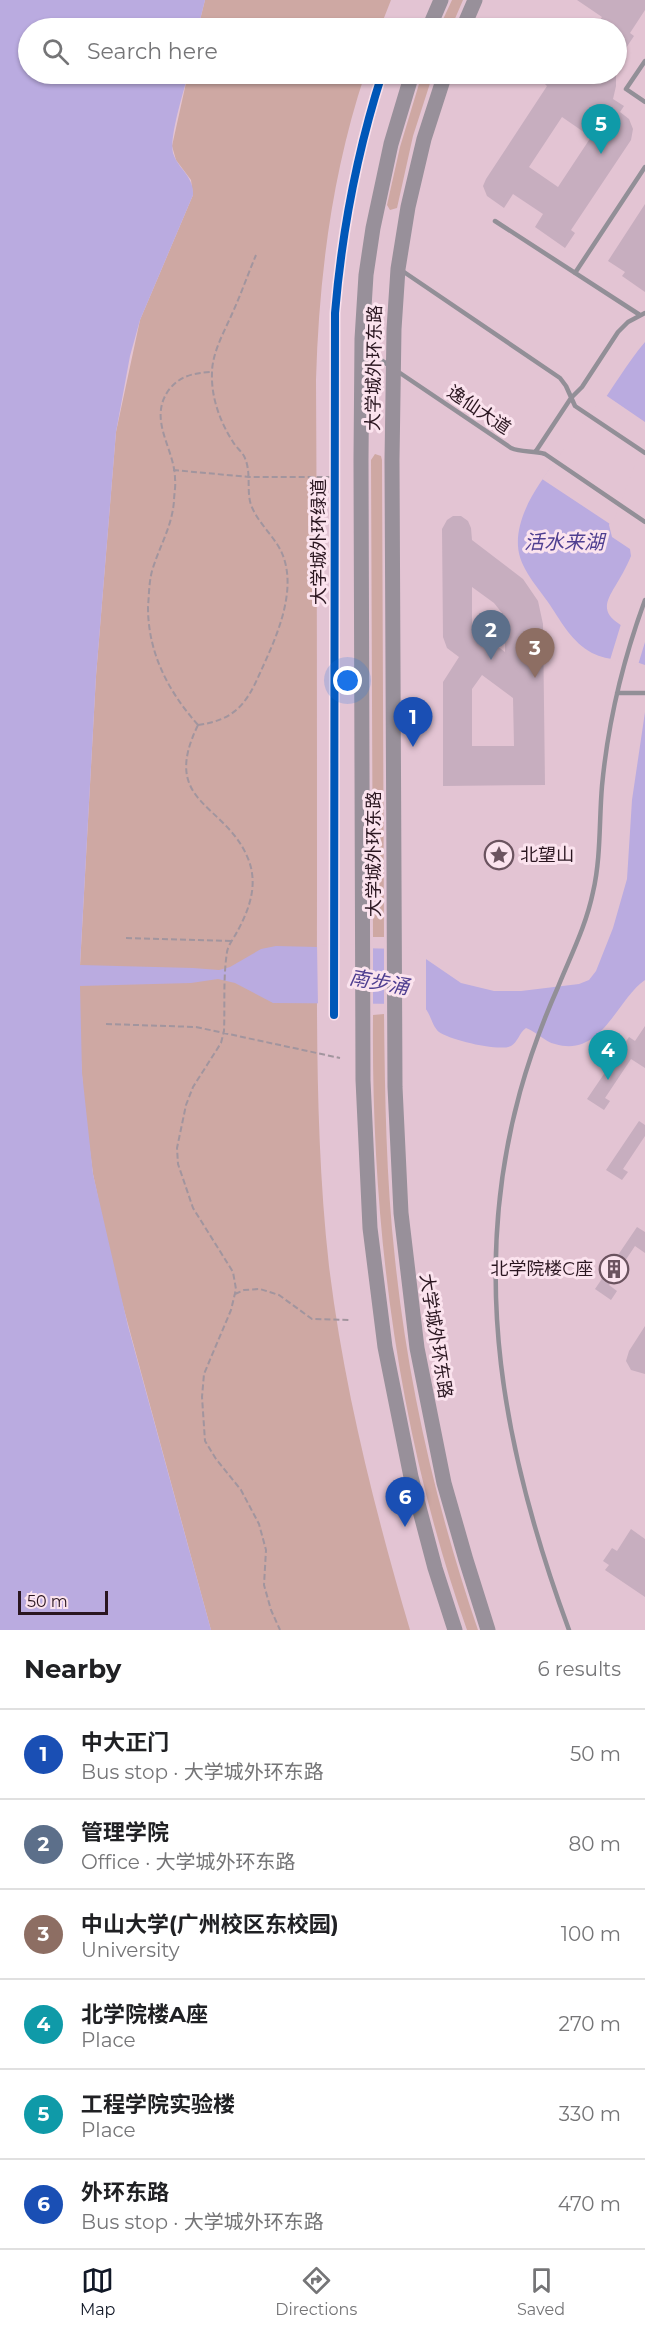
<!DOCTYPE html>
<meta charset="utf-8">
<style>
body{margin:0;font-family:Montserrat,"Noto Sans SC",sans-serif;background:#f2f2f2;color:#202124}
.scale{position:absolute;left:18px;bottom:15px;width:90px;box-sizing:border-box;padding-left:6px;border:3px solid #2a1620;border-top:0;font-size:16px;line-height:21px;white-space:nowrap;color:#2a1620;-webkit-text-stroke:4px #fbe3ee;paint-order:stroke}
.you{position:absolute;left:348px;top:681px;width:21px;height:21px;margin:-15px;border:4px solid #fff;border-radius:50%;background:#1a73e8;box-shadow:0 0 0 9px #1a73e833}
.badge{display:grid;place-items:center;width:39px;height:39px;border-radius:50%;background:#111827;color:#fff;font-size:20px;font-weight:700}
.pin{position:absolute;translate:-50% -50px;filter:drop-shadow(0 2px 3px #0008)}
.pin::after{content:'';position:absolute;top:32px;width:21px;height:18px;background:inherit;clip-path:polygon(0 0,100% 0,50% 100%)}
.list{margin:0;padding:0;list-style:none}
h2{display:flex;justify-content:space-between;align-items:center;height:78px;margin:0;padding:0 24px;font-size:26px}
h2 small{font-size:20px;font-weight:400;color:#757577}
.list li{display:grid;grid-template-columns:39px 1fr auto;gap:18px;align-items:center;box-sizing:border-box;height:90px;padding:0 24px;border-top:2px solid #e0e0e0}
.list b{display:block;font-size:22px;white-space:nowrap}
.list p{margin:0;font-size:20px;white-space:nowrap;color:#757577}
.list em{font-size:20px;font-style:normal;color:#757577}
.icon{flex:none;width:33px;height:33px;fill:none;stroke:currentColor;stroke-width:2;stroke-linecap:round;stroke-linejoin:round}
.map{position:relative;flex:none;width:645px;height:1630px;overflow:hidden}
.search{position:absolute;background:#fff;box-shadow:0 2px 4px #0004;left:18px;right:18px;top:18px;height:66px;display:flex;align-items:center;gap:15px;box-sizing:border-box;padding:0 21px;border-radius:33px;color:#757577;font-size:22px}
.sheet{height:618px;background:#fff}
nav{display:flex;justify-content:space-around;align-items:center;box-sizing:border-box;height:84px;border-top:2px solid #e0e0e0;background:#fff;font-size:16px;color:#757577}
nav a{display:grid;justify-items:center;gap:3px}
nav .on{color:#111827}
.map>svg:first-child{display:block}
.green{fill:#cea8a3}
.water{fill:#baabe0}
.pier{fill:#e3c4d3}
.building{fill:#c7aebf;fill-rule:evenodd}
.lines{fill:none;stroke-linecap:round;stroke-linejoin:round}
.path{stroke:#a2959e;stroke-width:2;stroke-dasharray:6 3;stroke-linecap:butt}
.lane{stroke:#928f97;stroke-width:4.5}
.primary{stroke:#98909a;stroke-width:15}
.cycleway-casing{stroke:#fbe3ee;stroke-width:11}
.cycleway{stroke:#0057b8;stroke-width:8}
.labels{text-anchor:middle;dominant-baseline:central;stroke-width:6;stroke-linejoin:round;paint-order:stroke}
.street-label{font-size:18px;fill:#2a1620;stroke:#fbe3ee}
.poi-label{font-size:18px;fill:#2a1620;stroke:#fbe3ee;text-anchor:start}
.water-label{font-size:20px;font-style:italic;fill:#4e3e90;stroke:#fbe3ee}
</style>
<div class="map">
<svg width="645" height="1630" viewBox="0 0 645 1630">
<rect width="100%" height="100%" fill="#e3c4d3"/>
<path class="green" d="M205,0H391L380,28H198Z
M452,0H463L451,28H439Z
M188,74H365C332,173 319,276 316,380C317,548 317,717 317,886C317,1011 315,1141 329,1266C344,1389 375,1511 410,1630H211L113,1269L93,1174L84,1105L80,1045V966L96,676L116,432L140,320L193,195L191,180L176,160L172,146Z
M422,74H433L413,136L397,208L390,210L387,205L400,147Z
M375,454L381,456L382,460L384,937H373L371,460Z
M384,1014C385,1096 386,1178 395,1259C408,1385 437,1510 478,1630H467C397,1432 371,1223 373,1015Z"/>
<path class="water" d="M0,0H205L198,28H28V74H188C184,91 169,137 173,153C178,169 194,176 193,195L140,320L130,356L116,432L96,676L80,965L193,968L219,970L230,967L261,949L276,946L400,949L423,957L461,983L494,991H521L579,984L589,980L596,971L613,928L627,879L632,800L645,712V980C616,1000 602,1058 555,1044C545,1042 537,1032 526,1028C519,1033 518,1042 511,1046C500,1052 450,1040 439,1032C432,1026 431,1015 425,1008L415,1004L273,1003L235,983L218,979L191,983L80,986L82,1073L93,1174L128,1326L211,1630H0Z
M645,342V441L625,480L609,525L612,537L630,549L631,556C613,601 581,610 645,637V665C628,658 609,662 592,653C572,642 562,623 550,605C538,587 519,568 518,546C515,498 571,446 597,410C613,388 627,363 645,342Z"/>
<path class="pier" d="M604,394L645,422V446L635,464L615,518L610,524L542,479Z
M621,624L645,634V642L638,665L610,660Z
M317,944L373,945V1007H318Z
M384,946L409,948L426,956V1014L415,1007H384Z"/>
<path class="building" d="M577,0H645V10L630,33L634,36L624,51L616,46V28H595L602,17Z
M550,74H616V86L613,99L624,106L620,112L629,119L633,129L631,140L571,230L575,233L565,248L535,227L543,214L513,194L504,208L487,196L483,186L486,179L547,86L544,83ZM562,117L591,137L558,187L529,167Z
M645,204V292L622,276L625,272L608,261Z
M453,516H461L468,521L471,528L472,540L523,579L538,601L543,624L545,785L443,786V682L459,657L447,648L443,637L442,529L447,520ZM472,587L494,603L502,613L505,623V652L472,627ZM482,675L513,698L514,746H472V689Z
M645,1026V1068L631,1059L605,1098L610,1101L604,1110L587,1099L629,1037L635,1041Z
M639,1121L645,1125V1136L623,1169L628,1172L622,1180L606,1170Z
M637,1227L645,1232V1253L635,1246L609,1285L617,1291L611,1300L595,1289Z
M645,1326V1374L631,1370L626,1361L629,1351Z
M631,1529L645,1539V1597L605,1570L609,1565L603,1561L612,1548L617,1551Z"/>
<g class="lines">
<path class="path" d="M173,470L249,477H333
M198,725C159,805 227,802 249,861C258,886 249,910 237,932C234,938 228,945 227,952C223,978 225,1005 224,1031L221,1043L193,1087L186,1105L177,1148L178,1164L193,1208L233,1272L236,1289L231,1310L204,1374L202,1397L205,1441L216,1459L241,1490L259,1524L266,1550L264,1585L271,1610L280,1630
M198,725C234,720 246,705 260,673C276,638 299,589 281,551C273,535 258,523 251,505C246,490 252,472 244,456C241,451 236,447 233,442C220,422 211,397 212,373C212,353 224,332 232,314C241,294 248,274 256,255
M198,725C168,691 148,653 148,607C149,595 149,582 152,571C159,547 172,527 174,501C174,494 176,486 175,479C175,449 148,421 168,391C179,376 193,373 211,372
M126,938L231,941
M106,1024L196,1027L340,1058
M235,1294L244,1290L260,1289L279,1295L312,1319L351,1320"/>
<path class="lane" d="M645,61L626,89L645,102
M495,221L640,315
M401,270L560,378L566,386L575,406L645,453
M575,273L645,167
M364,349L390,366
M397,371L511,448C522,453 533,450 545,454L645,522
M536,451L571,398L582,387L618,332L628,322L645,313
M617,693H645
M569,1630C504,1454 469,1277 520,1092C530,1056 543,1021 558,987C571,955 586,926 593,892C601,858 599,821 602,786C608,722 623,660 645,600"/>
<path class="primary" d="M429,28L441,0
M463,28L475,0
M412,74L391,144L373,228L366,275L362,339L361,459L363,1080L370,1228L385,1347L411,1477L435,1568L455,1630
M445,74L424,139L408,207L398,269L394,329L392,460L395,1087L401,1213L417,1348L444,1483L466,1560L488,1630"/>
<g class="cycleway-casing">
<path id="cycleway" d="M334,1015L335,313C342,230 357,152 382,74"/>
</g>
<use href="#cycleway" class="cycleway"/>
</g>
<defs>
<g id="sight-ring" transform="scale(1.5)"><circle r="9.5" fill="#fbe3ee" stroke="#6b535f" stroke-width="1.5"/><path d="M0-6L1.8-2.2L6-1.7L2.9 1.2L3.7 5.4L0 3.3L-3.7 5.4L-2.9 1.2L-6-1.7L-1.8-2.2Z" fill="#6b535f"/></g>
<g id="building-ring" transform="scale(1.5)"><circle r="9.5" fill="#fbe3ee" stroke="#6b535f" stroke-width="1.5"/><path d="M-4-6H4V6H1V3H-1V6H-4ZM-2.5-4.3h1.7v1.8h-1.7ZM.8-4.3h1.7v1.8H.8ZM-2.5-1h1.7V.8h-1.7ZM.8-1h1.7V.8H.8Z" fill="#6b535f"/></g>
</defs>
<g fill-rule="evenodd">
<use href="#sight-ring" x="499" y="855"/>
<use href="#building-ring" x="614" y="1269"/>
</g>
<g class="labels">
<g class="street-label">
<text transform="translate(374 368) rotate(-89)">大学城外环东路</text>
<text transform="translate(479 410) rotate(34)">逸仙大道</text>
<text transform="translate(319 542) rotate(-90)">大学城外环绿道</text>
<text transform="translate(374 854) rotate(-90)">大学城外环东路</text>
<text transform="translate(436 1336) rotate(81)">大学城外环东路</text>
</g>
<g class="poi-label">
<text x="520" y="855">北望山</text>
<text x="593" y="1269" text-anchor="end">北学院楼C座</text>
</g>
<g class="water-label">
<text x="564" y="542">活水来湖</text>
<text transform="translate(379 982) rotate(10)">南步涌</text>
</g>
</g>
</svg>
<div class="scale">50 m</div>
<div class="you"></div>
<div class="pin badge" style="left:413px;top:747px;background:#1a4fb4">1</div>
<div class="pin badge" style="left:491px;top:660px;background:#5c6f8a">2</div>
<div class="pin badge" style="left:535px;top:678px;background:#8d6e63">3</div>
<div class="pin badge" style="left:608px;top:1080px;background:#0f9aa8">4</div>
<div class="pin badge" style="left:601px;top:154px;background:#0f9aa8">5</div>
<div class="pin badge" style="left:405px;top:1527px;background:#1a4fb4">6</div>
<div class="search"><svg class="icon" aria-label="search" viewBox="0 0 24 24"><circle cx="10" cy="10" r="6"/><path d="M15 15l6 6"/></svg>Search here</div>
</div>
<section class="sheet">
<h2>Nearby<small>6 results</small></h2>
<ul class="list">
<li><span class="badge" style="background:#1a4fb4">1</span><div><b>中大正门</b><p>Bus stop · 大学城外环东路</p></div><em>50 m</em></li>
<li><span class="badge" style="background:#5c6f8a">2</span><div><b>管理学院</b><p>Office · 大学城外环东路</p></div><em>80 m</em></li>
<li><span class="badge" style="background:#8d6e63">3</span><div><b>中山大学(广州校区东校园)</b><p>University</p></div><em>100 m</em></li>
<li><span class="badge" style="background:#0f9aa8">4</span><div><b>北学院楼A座</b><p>Place</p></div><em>270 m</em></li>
<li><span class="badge" style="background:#0f9aa8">5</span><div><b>工程学院实验楼</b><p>Place</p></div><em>330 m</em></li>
<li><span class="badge" style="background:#1a4fb4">6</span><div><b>外环东路</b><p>Bus stop · 大学城外环东路</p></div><em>470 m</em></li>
</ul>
</section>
<nav>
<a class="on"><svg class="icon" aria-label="map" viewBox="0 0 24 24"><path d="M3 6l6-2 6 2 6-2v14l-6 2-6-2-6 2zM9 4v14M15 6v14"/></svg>Map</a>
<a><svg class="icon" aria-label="directions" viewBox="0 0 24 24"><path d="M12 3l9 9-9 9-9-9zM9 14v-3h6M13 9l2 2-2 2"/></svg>Directions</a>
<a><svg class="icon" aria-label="saved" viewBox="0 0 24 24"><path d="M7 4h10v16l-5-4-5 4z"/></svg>Saved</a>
</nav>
